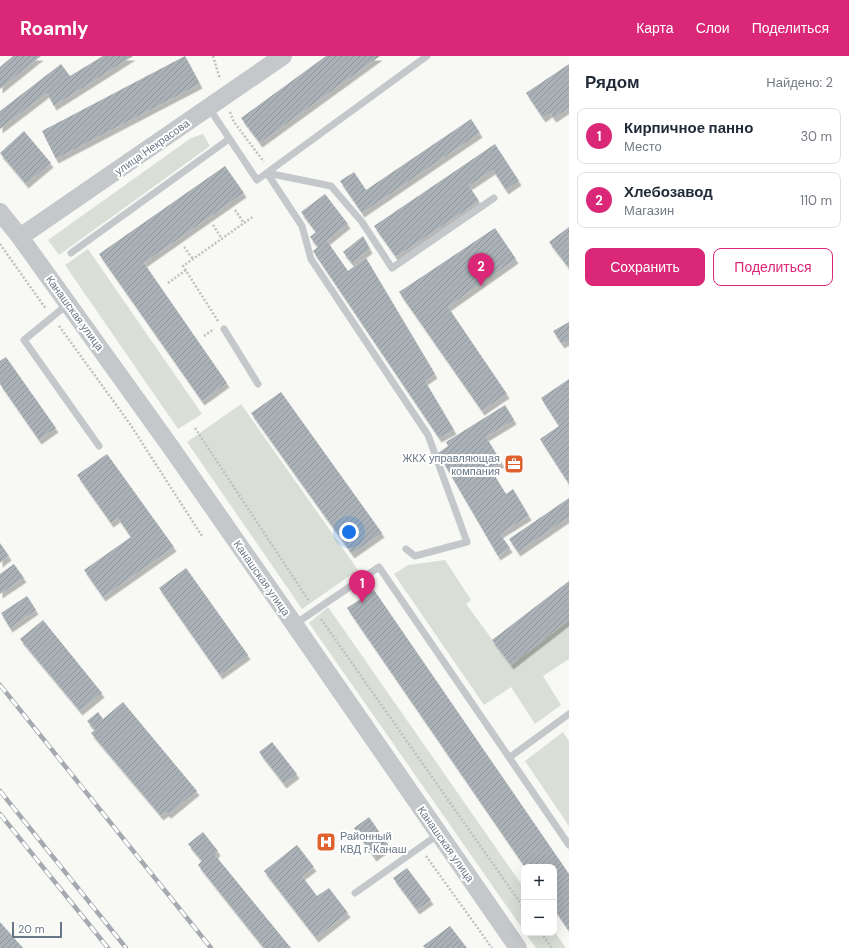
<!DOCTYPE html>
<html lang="ru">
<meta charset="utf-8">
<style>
body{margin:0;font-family:"DM Sans",sans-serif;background:#f2f2f3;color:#1f2937}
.controls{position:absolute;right:12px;bottom:12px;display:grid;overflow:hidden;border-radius:8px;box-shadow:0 4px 16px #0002}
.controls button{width:36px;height:36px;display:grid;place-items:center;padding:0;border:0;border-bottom:1px solid #e0e1e3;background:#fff;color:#1f2937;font:20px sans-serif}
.scale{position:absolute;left:12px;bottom:10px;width:50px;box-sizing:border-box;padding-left:4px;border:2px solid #687785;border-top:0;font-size:11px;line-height:14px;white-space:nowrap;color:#687785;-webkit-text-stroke:3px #fff;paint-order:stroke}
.you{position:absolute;left:349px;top:476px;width:14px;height:14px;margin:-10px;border:3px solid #fff;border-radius:50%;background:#1a73e8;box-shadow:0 0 0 6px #1a73e833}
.badge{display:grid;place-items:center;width:26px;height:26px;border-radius:50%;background:#db2777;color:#fff;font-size:13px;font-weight:700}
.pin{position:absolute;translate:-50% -33px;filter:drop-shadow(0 1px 2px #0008)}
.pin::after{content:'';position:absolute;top:21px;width:14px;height:12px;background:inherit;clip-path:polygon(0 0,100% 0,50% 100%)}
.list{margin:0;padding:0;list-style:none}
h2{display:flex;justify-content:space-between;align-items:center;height:52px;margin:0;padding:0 16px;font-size:17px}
h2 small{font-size:13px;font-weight:400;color:#747a83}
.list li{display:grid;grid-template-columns:26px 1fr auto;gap:12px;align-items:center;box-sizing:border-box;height:56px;margin:0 8px 8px;padding:0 8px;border:1px solid #e0e1e3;border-radius:8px}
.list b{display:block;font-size:15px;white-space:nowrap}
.list p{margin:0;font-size:13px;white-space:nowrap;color:#747a83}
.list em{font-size:13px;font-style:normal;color:#747a83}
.actions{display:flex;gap:8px;padding:12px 16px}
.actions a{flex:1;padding:9px 0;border:1px solid #db2777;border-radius:8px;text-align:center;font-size:14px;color:#db2777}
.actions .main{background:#db2777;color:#fff}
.map{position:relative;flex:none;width:569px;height:892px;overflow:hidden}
header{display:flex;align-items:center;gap:24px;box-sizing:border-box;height:56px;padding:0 20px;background:#db2777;color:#fff}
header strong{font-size:19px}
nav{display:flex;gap:22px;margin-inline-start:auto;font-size:14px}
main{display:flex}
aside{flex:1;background:#fff}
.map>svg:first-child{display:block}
.green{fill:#d9dfd6}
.building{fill:url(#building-hatch);filter:url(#shadow)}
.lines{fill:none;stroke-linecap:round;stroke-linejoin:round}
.path{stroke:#bec0c2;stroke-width:2.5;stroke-dasharray:2 2;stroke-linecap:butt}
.service{stroke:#c4c8cb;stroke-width:7}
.tertiary{stroke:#c4c8cb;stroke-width:18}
.rail-casing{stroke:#a5aab0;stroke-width:4.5}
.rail{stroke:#fff;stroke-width:3;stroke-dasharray:9;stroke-linecap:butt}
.labels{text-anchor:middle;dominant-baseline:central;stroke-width:4;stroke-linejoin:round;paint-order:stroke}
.street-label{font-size:11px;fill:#687785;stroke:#fff}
.poi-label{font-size:11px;fill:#687785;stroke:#fff;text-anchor:end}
</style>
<header>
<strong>Roamly</strong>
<nav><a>Карта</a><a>Слои</a><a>Поделиться</a></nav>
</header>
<main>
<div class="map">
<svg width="569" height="892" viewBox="0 0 569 892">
<defs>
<pattern id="building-hatch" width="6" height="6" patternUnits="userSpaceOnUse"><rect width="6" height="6" fill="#aab2b7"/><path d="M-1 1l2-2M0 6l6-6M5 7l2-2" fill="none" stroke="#8e969a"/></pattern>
<filter id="shadow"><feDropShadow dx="2.5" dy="4.5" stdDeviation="0" flood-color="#0004"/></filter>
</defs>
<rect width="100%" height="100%" fill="#f8f8f5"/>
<path class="green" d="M203,78L210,90L59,199L48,184L191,82Z
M88,193L202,358L178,373L65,209Z
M241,348L358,514L302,553L187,386Z
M445,504L471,544L466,548L511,609L569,564V603L543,620L561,649L535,668L511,631L484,649L394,518L408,509Z
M328,551L524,832V875L309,567Z
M563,676L569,685V770L525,705Z
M554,875L566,892H536L525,877H554Z"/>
<path class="building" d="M13,0H41L0,33V11Z
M103,0H133L54,50L47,37L0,73V55L61,8L70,20Z
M185,0L200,28L56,103L42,75Z
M326,0H380L260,87L241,62Z
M569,8V52L554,62L550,57L543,62L526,37Z
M471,63L480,77L362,157L340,125L354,116L366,134Z
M24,75L51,107L26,128L0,97Z
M495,88L519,125L506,134L493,114L469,130L479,145L396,201L374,170Z
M225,110L244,137L144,207L227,327L202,345L99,198Z
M325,138L348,168L327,185L348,215L366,202L435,318L425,325L454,374L439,382L313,195L318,191L310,181L316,176L301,156Z
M569,171V212L549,186Z
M495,172L516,203L448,251L507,338L482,355L399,236Z
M363,180L370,193L352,207L343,196Z
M569,266V284L562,288L553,275Z
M6,301L56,372L39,384L0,328V305Z
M569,323V428L540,383L559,370L541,342Z
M281,336L382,477L352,498L251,357Z
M505,349L514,364L486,381L502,407L490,412L506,438L513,433L529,460L500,478L510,492L498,500L438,397L448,390L446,386Z
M107,398L174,491L103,541L84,514L131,481L118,462L111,467L77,419Z
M569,442V461L518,496L509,483Z
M0,487L9,500L0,507Z
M14,508L24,522L0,538V518Z
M186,512L248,599L220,619L159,532Z
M569,525V564L511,609L492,584Z
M374,534L569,818V875L554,853V811H525L347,552Z
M27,540L36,554L10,572L1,557Z
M43,564L102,637L80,655L20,583Z
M123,646L197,735L169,758L166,756L161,760L91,677L95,674L87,665L98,656L103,663Z
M272,686L297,718L284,728L259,696Z
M369,761L389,790L374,801L354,772Z
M203,776L218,795L215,799L291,892H264L198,809L202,805L188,788Z
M297,789L314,811L302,820L317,840L329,832L348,857L316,882L264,815Z
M407,812L431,844L417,854L393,822Z
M0,866L23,892H0Z
M450,870L467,892H425L423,890Z"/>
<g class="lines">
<path class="path" d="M213,0L220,23
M230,56L234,66L264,106
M235,154L244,167
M213,169L222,183
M0,188L46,253
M184,191L193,203
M168,227L186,214
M218,265L183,210L254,160
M59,270L130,368L202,480
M204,280L214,273
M195,372L309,545
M321,563L524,852
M426,800L492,892
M541,877L552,892"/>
<path class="service" d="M209,52L257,124L427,0
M267,117L302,170L311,203L428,379L467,486L415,500L406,493
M267,117L331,130L362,166L392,212L494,142
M71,197L229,83
M68,248L24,284L99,390
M224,273L258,328
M295,568L379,511L569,789
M510,701L569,658
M355,837L439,778"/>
<path class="tertiary" d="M0,156L20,181L170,390L294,568L518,892
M20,181L283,0"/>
<g class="rail-casing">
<path id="rail" d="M0,629L211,892
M0,735L126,892
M0,758L108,892"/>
</g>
<use href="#rail" class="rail"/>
</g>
<defs>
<g id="office-square" transform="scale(1)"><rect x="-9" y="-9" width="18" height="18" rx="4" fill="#de612f" stroke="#fff"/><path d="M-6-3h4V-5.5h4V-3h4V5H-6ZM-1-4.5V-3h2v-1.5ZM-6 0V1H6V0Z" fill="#fff"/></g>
<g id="hospital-square" transform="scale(1)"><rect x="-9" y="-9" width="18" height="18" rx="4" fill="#de612f" stroke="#fff"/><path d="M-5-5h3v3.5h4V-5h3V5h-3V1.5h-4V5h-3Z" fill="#fff"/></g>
</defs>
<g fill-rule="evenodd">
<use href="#office-square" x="514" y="408"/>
<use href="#hospital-square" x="326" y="786"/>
</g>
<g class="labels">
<g class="street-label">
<text transform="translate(152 91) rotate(-35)">улица Некрасова</text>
<text transform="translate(75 257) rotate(54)">Канашская улица</text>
<text transform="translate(262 522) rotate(55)">Канашская улица</text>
<text transform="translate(446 788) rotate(55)">Канашская улица</text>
</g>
<g class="poi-label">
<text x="500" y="402">ЖКХ управляющая<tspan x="500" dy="13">компания</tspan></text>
<text x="340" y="780" text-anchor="start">Районный<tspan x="340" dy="13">КВД г. Канаш</tspan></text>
</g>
</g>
</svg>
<div class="controls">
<button>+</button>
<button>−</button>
</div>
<div class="scale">20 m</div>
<div class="you"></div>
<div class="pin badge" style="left:362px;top:547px">1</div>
<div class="pin badge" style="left:481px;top:230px">2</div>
</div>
<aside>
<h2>Рядом<small>Найдено: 2</small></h2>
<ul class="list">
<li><span class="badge">1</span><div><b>Кирпичное панно</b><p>Место</p></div><em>30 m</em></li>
<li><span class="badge">2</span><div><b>Хлебозавод</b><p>Магазин</p></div><em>110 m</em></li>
</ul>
<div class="actions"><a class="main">Сохранить</a><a>Поделиться</a></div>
</aside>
</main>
